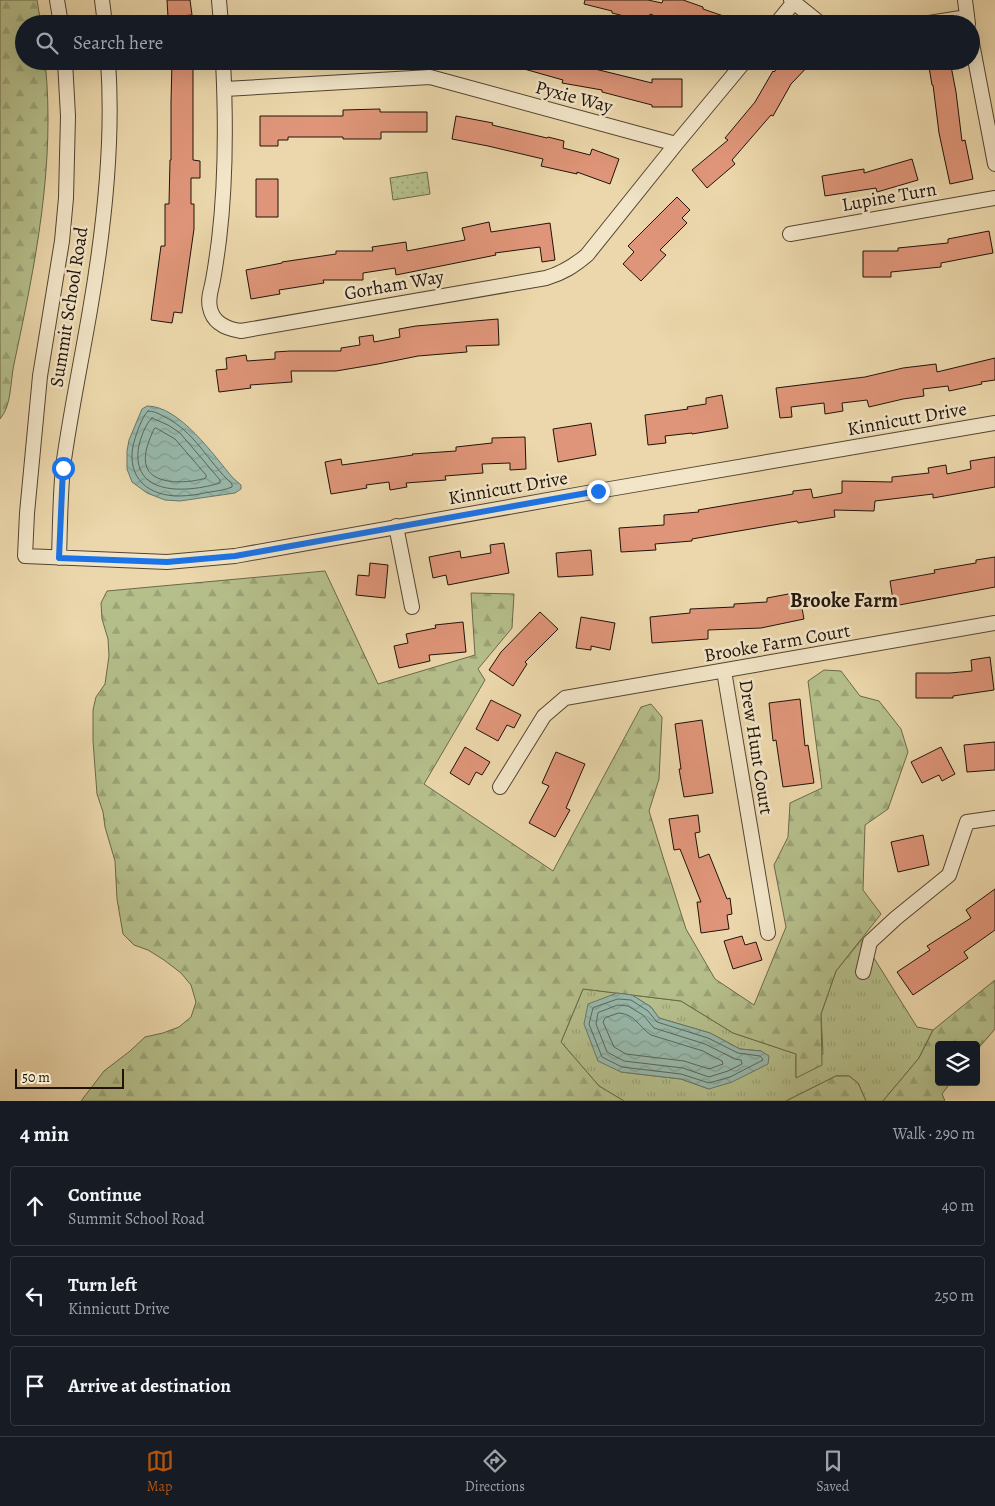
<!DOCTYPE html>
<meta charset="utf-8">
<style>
body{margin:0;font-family:Alegreya,serif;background:#20242c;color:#f1f3f6}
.controls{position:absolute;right:15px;bottom:15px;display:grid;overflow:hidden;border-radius:5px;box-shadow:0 5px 20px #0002}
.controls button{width:45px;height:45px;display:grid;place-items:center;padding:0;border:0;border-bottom:1px solid #363941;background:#171b24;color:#f1f3f6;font:25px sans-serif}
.scale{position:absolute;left:15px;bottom:12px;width:109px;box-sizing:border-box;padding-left:5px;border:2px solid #201309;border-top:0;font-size:14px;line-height:18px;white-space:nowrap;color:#201309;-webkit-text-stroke:4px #f2e5c8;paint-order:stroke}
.stop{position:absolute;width:15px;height:15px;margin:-11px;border:4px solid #1a73e8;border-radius:50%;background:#fff}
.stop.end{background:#1a73e8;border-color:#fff;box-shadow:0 1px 5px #0008}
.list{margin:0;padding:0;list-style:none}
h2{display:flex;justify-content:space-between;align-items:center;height:65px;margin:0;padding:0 20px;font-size:21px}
h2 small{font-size:16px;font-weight:400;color:#9ea1a6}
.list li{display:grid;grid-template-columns:32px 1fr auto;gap:15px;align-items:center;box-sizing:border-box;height:80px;margin:0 10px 10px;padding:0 10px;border:1px solid #363941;border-radius:5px}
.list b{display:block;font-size:19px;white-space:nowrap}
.list p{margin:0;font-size:16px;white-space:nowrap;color:#9ea1a6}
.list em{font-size:16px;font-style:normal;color:#9ea1a6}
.icon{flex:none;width:28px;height:28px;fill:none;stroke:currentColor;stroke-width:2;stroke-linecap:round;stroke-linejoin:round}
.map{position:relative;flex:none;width:995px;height:1101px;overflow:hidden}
.search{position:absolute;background:#171b24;box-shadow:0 5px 20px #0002;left:15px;right:15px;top:15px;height:55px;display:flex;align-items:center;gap:12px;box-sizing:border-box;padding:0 18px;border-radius:28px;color:#9ea1a6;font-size:19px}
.sheet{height:335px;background:#171b24}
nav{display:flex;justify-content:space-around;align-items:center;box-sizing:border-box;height:70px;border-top:1px solid #363941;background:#171b24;font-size:14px;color:#9ea1a6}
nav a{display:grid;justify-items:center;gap:2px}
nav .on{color:#b45309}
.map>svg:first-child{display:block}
.grass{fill:url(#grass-tufts);stroke:#6a694a}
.forest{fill:url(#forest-firs);stroke:#6a694a}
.park{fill:url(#park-dots);stroke:#6a694a}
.water{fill:url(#water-waves);stroke:#68776b}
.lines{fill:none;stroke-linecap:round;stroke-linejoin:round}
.shore{stroke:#5c665a;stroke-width:1}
.building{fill:#df9579;stroke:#201309}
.minor-casing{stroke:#534432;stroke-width:16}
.minor{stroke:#f2e5c8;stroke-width:14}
.route{stroke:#1a73e8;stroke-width:6}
.labels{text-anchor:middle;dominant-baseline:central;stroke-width:5;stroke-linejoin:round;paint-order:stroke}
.street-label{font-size:19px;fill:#201309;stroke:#f2e5c8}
.neighbourhood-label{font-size:20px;font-weight:bold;fill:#201309;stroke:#f2e5c8}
</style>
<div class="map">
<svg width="995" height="1101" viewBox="0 0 995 1101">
<defs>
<pattern id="grass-tufts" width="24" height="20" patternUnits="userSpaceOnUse" patternTransform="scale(1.25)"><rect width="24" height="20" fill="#b5bf8b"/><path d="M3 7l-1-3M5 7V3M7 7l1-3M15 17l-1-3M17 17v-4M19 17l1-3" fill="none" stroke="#9ba377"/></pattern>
<pattern id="forest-firs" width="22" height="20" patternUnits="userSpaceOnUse" patternTransform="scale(1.25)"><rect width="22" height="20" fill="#b5bf8b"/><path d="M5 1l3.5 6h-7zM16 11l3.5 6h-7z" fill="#9ba377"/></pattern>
<pattern id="park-dots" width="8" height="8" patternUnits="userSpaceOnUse" patternTransform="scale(1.25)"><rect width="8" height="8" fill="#b5bf8b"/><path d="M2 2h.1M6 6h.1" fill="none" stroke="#9ba377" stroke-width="1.8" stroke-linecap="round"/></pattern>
<pattern id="water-waves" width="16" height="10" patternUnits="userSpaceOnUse" patternTransform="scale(1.25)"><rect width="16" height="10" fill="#98b9ac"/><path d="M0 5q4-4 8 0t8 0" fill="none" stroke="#839e93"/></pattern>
</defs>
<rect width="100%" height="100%" fill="#ebd7ab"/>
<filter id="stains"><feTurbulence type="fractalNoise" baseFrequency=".004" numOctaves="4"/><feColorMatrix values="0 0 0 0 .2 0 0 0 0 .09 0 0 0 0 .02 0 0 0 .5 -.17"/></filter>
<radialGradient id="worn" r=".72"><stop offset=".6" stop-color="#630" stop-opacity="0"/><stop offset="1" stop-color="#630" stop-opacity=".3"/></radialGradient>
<path class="grass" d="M862,939L917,1027L933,1030L919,1058L883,1101H866L858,1083L849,1076H836L786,1101H624L599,1086L561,1042L583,989L617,993L588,1005L621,1072L681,1079L709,1089L761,1051L740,1049L710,1033L659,1018L651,1007L632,995L681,1001L733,1033L796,1054V1077L823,1054L821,1014L836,971Z"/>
<path class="forest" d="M0,0H37L41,24H24V61H45C56,164 35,265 14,364C10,382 12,405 0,419Z
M325,571L378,684L475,655L471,593L514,594L512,628L478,669L485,680L424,784L553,871L641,707L651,704L662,717L659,779L649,811L663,857L686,929L715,979L754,1005L786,927L774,865L788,837L790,803L822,788L808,681L824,670L841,671L860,696L879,701L901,729L908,752L888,809L865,825L863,890L881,914L836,971L821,1014L822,1065L796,1078V1054L733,1033L681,1001L583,989L561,1042L599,1086L624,1101H81L104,1071L130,1051L145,1037L163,1033L179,1027L191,1017L196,1002L191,985L181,973L164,960L148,950L134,945L123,934L117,899L115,861L105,827L103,812L97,794L93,741V710L96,697L105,684L109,656L108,639L102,619L101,603L107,591Z
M995,980V1029L976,1051V1045H939V1082H951L942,1094L945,1101H883L919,1058L933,1030Z
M836,1076H849L858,1083L866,1101H786Z"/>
<path class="park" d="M427,172L430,194L393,200L390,178Z"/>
<path class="water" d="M147,406C180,406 214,456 233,478L241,485V489L235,493L180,501L165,500L147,493L132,482L127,469V451L129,440L142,409Z
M617,993L632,995L651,1007L659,1018L710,1033L740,1049L761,1051L769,1056L768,1064L732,1082L709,1089L681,1079L621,1072L598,1061L584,1024L588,1004Z"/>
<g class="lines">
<path class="shore" d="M148,411C153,411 158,413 163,416C195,431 207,461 232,484V487C225,490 217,491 210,492C200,494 189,496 179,496C148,496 127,478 133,446C135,437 142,416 148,411Z
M152,418L168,425L180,433L220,480V483C187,493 129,497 139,445C141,437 146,423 152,418Z
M156,428L175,439L206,475V478C190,483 155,486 147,468C142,456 149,440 154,429Z
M618,999L631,1000L648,1011L657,1022L708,1038L738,1053L760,1056L762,1058L763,1060L730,1077L709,1083L681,1074L622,1067L602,1057L589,1024L593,1008Z
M618,1005L628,1006L643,1015L654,1028L705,1044L735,1059L741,1060L742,1064L728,1071L709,1077L683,1068L624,1061L607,1052L596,1024L598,1013Z
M619,1013C635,1014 639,1027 651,1035L703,1051L722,1061L723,1064L709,1069L684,1061L626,1054L614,1047L603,1022L605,1018Z"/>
</g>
<path class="building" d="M167,0H190L192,15L168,17Z
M585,0H648L662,3L663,0H683L703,7V9L741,22V24H677L650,14L648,22L612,13V11L584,4Z
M172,61H193V160L200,161V178H191V204H194V229L182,313L174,312L172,323L151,320L161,246H165V204H169L170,160H171V102Z
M510,61H597L595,69L652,83V79H682V107H652V105L602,92V90L562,83L563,80L510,65Z
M784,61H813L791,84L773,116L771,115L732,160L735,164L707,188L692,170L728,140L725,138L755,102L773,71L774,72Z
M928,61H950L956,92L962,141L965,140L973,179L950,184L939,133L933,85H932Z
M380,109V112H427V132H381V139H343V137H288V140H278V146H260V116H343V110Z
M456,116L493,123L492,125L547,138L548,137L564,141L563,148L590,155L592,149L619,159L610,184L577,172V174L541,166L543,159L488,146L452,139Z
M912,159L918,180L877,192L876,188L825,196L822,176L864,169V173Z
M256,179H278V217H256Z
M677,197L690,210L682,218L687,223L660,250L666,255L641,281L623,264L634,252L628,246Z
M489,222L491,232L550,223L555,260L542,262L540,247L495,253L496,255L396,275L395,268L363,273V280H323L324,283L279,290L280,294L251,299L246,270L282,263V262L336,254V251H373L372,247L406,242L407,251L465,240L462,228Z
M989,231L993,253L941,263V267L891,272V277H863V251H898V248L948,243V239Z
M498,319L499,345L466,346L467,352L418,356L378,364L336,371H291L292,382L250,385L251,388L219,392L216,370L227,369L226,358L246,355L247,361L275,359V352L290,351H341V348L360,345L359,337L373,335L374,342L400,337L399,329L416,326Z
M995,358V380L981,382L982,384L949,391L948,386L923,389L924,396L903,399L869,407L867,400L842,403L843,411L825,414L824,403L791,407L792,417L780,418L776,388L865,377L903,368L936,364L937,372Z
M722,395L728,428L692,434V433L665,436L666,443L648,445L645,415L688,409L687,407L706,404V398Z
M591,423L596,455L558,462L553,429Z
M525,437L526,469L510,470V463L482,464L483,473L445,476L446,480L406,483L407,487L390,490L389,482L366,485L367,488L331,494L325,462L341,459L342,465L413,455L412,454L456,451V447L492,443V438Z
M995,457V487L933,498V494L875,501L874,511L834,510L835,517L798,523L797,521L692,539V541L655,544L656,550L621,552L619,528L664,525V515L699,512L698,510L793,494V491L811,489L813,498L842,493V481L892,482V477L929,473L928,468L946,465L947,474L971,469L970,461Z
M504,543L509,573L448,585L446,575L433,578L429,557L460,551L461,558L491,553L490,545Z
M591,550L593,575L558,577L556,553Z
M995,557V587L894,606L890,581L935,573L934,570L976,563V560Z
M370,563L388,565L385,598L356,595L358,575L369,576Z
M799,592L804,619L761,628L708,630V639L652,643L650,617L690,613V609L734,607V604L767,602V598Z
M540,612L558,629L525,662L527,664L513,686L489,670L501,652Z
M581,617L615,623L610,650L591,646V650L576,648Z
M463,622L466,652L429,655L430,661L399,668L394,646L408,643L406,634L436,628L435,625Z
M990,657L994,690L953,696V698H916V673H950L972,671L971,660Z
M800,699L805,746L808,745L814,783L783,787L776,740L773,741L769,703Z
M491,700L521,715L514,728L507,725L498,741L476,729Z
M702,720L713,793L684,797L679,769H681L675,724Z
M995,742V770L967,772L964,745Z
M465,747L490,762L482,775L476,772L469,785L450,773Z
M941,747L955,774L942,781L939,775L922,783L911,762Z
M556,752L585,764L566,808L570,810L555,837L529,823L549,786L542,783Z
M698,815L700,832L695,833L699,858L709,854L727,899L730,898L732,914L727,915L729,929L701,933L697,902H701L680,849L674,850L669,819Z
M923,835L929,865L898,872L891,842Z
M995,889V930L964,952L968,958L913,995L897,972L930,950L927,946L971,918L966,910Z
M742,936L745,945L756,942L762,960L733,969L724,941Z"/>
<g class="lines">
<g class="minor-casing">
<path id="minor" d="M57,0L61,24
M102,0L105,24
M219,0L221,24
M791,0L821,24
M965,0L968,24
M776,24L794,2
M923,24L967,17
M971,38L995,164
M65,61L68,116L66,198L62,241L40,376L27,513L25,556L167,562L235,556L598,491L995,423
M223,61C226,121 226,181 219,240C217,255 215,271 212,285C210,293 208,300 210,308C213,323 227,329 241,331L546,278C563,273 574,266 587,255L676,144L745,61
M225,89L430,77L676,144
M790,234L995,198
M396,526L412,607
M59,558C60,528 60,497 63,467C70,415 81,363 90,310C104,229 114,143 108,61
M724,671L768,933
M500,787L544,716L565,698L995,623
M863,972L870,942L896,918L949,875L967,822L995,818"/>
</g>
<use href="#minor" class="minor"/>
</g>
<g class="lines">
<path class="route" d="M63,468L59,558L167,562L235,556L598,491"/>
</g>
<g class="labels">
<g class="street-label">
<text transform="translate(574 97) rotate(15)">Pyxie Way</text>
<text transform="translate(889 197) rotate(-10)">Lupine Turn</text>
<text transform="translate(394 285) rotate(-10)">Gorham Way</text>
<text transform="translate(69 307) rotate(-81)">Summit School Road</text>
<text transform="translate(907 419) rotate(-10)">Kinnicutt Drive</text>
<text transform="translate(508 488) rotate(-10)">Kinnicutt Drive</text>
<text transform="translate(777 643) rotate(-10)">Brooke Farm Court</text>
<text transform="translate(756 747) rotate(81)">Drew Hunt Court</text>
</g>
<g class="neighbourhood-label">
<text x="844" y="600">Brooke Farm</text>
</g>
</g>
<rect width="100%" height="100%" filter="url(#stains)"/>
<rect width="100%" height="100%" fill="url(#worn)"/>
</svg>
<div class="controls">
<button><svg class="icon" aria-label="layers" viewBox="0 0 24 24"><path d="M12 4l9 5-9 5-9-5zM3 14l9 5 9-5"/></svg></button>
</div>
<div class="scale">50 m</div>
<div class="stop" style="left:63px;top:468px"></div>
<div class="stop end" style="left:598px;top:491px"></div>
<div class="search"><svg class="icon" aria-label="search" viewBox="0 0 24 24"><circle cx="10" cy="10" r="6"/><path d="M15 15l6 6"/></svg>Search here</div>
</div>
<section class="sheet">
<h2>4 min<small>Walk · 290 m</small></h2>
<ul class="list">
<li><svg class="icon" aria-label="ahead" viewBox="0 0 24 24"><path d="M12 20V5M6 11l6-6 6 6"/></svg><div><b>Continue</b><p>Summit School Road</p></div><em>40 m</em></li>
<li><svg class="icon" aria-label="left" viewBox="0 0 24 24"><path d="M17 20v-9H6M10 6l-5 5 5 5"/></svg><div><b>Turn left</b><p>Kinnicutt Drive</p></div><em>250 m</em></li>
<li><svg class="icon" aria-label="arrive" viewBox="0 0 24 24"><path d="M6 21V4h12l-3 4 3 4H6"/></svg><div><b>Arrive at destination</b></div></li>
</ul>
</section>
<nav>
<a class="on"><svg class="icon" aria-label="map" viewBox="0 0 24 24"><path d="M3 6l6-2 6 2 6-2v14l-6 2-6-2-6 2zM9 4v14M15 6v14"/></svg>Map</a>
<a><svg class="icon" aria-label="directions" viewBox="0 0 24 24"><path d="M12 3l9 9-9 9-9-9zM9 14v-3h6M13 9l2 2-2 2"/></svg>Directions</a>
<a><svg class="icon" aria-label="saved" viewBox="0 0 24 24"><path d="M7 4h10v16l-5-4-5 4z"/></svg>Saved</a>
</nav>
